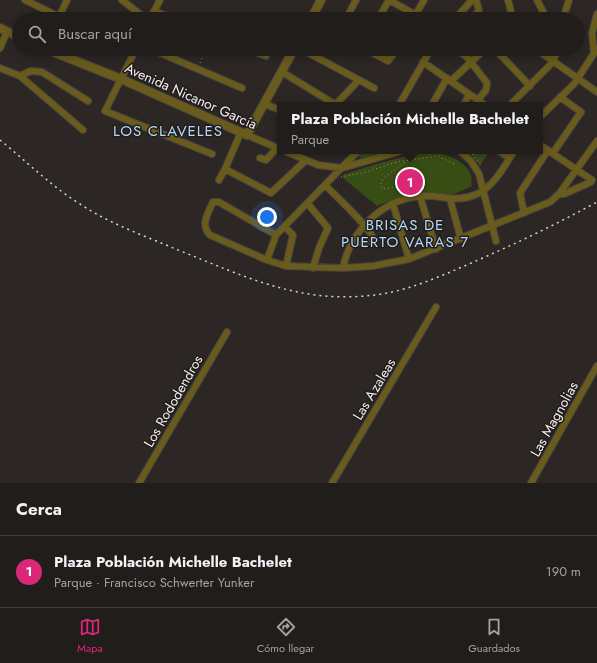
<!DOCTYPE html>
<html lang="es">
<meta charset="utf-8">
<style>
body{margin:0;font-family:Jost,sans-serif;background:#2d2a28;color:#f1f3f6}
.you{position:absolute;left:267px;top:217px;width:14px;height:14px;margin:-10px;border:3px solid #fff;border-radius:50%;background:#1a73e8;box-shadow:0 0 0 6px #1a73e833}
.badge{display:grid;place-items:center;width:26px;height:26px;border-radius:50%;background:#db2777;color:#fff;font-size:13px;font-weight:700}
.pin{position:absolute;translate:-50% -50%;border:2px solid #fff;box-shadow:0 1px 4px #0006}
.popup{position:absolute;left:277px;top:102px;width:266px;height:52px;box-sizing:border-box;display:grid;place-content:center;border-radius:0px;background:#211d1b;filter:drop-shadow(0 1px 3px #0005);font-size:13px;white-space:nowrap;color:#a2a2a3}
.popup b{font-size:15px;color:#f1f3f6}
.popup::after{content:'';position:absolute;left:50%;top:100%;margin-left:-8px;border:8px solid transparent;border-top-color:#211d1b}
.list{margin:0;padding:0;list-style:none}
h2{display:flex;justify-content:space-between;align-items:center;height:52px;margin:0;padding:0 16px;font-size:17px}
h2 small{font-size:13px;font-weight:400;color:#a2a2a3}
.list li{display:grid;grid-template-columns:26px 1fr auto;gap:12px;align-items:center;box-sizing:border-box;height:72px;padding:0 16px;border-top:1px solid #3e3b3a}
.list b{display:block;font-size:15px;white-space:nowrap}
.list p{margin:0;font-size:13px;white-space:nowrap;color:#a2a2a3}
.list em{font-size:13px;font-style:normal;color:#a2a2a3}
.icon{flex:none;width:22px;height:22px;fill:none;stroke:currentColor;stroke-width:2;stroke-linecap:round;stroke-linejoin:round}
.map{position:relative;flex:none;width:597px;height:483px;overflow:hidden}
.search{position:absolute;background:#211d1b;box-shadow:0 2px 10px #0003;left:12px;right:12px;top:12px;height:44px;display:flex;align-items:center;gap:10px;box-sizing:border-box;padding:0 14px;border-radius:22px;color:#a2a2a3;font-size:15px}
.sheet{height:124px;background:#211d1b}
nav{display:flex;justify-content:space-around;align-items:center;box-sizing:border-box;height:56px;border-top:1px solid #3e3b3a;background:#211d1b;font-size:11px;color:#a2a2a3}
nav a{display:grid;justify-items:center;gap:2px}
nav .on{color:#db2777}
.map>svg:first-child{display:block}
.green{fill:#384d13}
.lines{fill:none;stroke-linecap:round;stroke-linejoin:round}
.minor-casing{stroke:#484340;stroke-width:8}
.tertiary-casing{stroke:#484340;stroke-width:10}
.path{stroke:#989391;stroke-width:1;stroke-dasharray:1 3;stroke-linecap:butt}
.minor{stroke:#685b1c;stroke-width:6}
.tertiary{stroke:#685b1c;stroke-width:8}
.rail{stroke:#d9d5d4;stroke-width:1.5;stroke-dasharray:2 4;stroke-linecap:butt}
.labels{text-anchor:middle;dominant-baseline:central;stroke-width:3;stroke-linejoin:round;paint-order:stroke}
.street-label{font-size:14px;fill:#f2eeed;stroke:#221d1b}
.neighbourhood-label{font-size:15px;letter-spacing:1px;fill:#b1d9f8;stroke:#221d1b}
</style>
<div class="map">
<svg width="597" height="483" viewBox="0 0 597 483">
<rect width="100%" height="100%" fill="#2c2724"/>
<path class="green" d="M363,151H384L362,159L358,156Z
M468,151H484L488,154L480,165Z
M434,152C447,155 464,160 470,173C472,177 471,183 472,186L452,195L419,193L394,199L377,206L343,178V175C373,165 402,155 434,152Z"/>
<g class="lines">
<g class="minor-casing">
<path id="minor" d="M25,0L64,19
M122,0L146,19
M389,0L416,15
M508,0L513,19
M537,0L547,19
M154,11L174,19
M58,19L67,0
M150,19L160,0
M346,19L356,0
M378,19L389,0
M413,19L424,0
M455,19L472,0
M472,19L479,10L476,0
M563,19L569,0
M0,48L7,32
M136,49L105,111L212,154
M151,49L242,88
M248,49L266,56
M301,49L374,88
M365,49L388,61L397,49
M455,49L467,57L487,83L486,90L478,100
M495,49L530,86
M536,49L597,92
M594,53L592,33L597,14
M423,62L485,105
M0,68L20,76L83,130
M282,72L336,105
M20,76L31,71L42,72L88,101
M451,81L485,49
M265,104L280,110
M335,105L359,80
M399,105L431,49
M432,105L447,78
M464,105L469,94
M510,105L553,62L558,49
M540,117L574,84L597,49
M241,132L225,169L271,193L306,160
M247,135L280,149
M540,145L592,180L591,182L564,194H559
M285,151L318,165L342,168L401,151
M358,151L276,235L219,202H213C208,213 200,225 210,235L267,260L286,266L343,268L373,266L409,259L550,202L559,194L597,141
M460,151L471,161L479,174L496,241
M499,151L509,158
M553,153L581,112L560,97
M260,158L266,160L277,148
M219,180L225,169
M326,186C336,196 372,229 374,241L352,243
M420,196L436,249
M450,199L461,239
M308,204L328,228L319,248L313,268
M393,204L409,259
M524,213L520,193L548,150
M285,227L293,235L286,266
M267,260L276,235
M343,268C350,231 382,200 420,196C441,194 455,204 477,194C494,186 504,167 514,151
M139,483L227,332
M332,483L436,307
M531,483L597,366"/>
</g>
<g class="tertiary-casing">
<path id="tertiary" d="M311,19L321,0
M0,28L19,37
M46,49L121,79L247,135L294,49"/>
</g>
<path class="path" d="M200,63L206,49
M470,151L481,166
M408,160L384,178L380,185L383,189L410,184L411,191
M341,177L366,172L397,162L438,156L454,164"/>
<use href="#minor" class="minor"/>
<use href="#tertiary" class="tertiary"/>
<path class="rail" d="M0,140C26,161 51,186 80,204C110,224 145,236 178,250C249,278 303,306 382,294C412,289 441,276 469,264C513,245 555,225 597,202"/>
</g>
<g class="labels">
<g class="street-label">
<text transform="translate(191 96) rotate(24)">Avenida Nicanor García</text>
<text transform="translate(374 389) rotate(-59)">Las Azaleas</text>
<text transform="translate(173 401) rotate(-60)">Los Rododendros</text>
<text transform="translate(554 419) rotate(-61)">Las Magnolias</text>
</g>
<g class="neighbourhood-label">
<text x="168" y="131">LOS CLAVELES</text>
<text x="405" y="225">BRISAS DE<tspan x="405" dy="17">PUERTO VARAS 7</tspan></text>
</g>
</g>
</svg>
<div class="you"></div>
<div class="pin badge" style="left:410px;top:182px">1</div>
<div class="popup"><b>Plaza Población Michelle Bachelet</b>Parque</div>
<div class="search"><svg class="icon" aria-label="search" viewBox="0 0 24 24"><circle cx="10" cy="10" r="6"/><path d="M15 15l6 6"/></svg>Buscar aquí</div>
</div>
<section class="sheet">
<h2>Cerca<small></small></h2>
<ul class="list">
<li><span class="badge">1</span><div><b>Plaza Población Michelle Bachelet</b><p>Parque · Francisco Schwerter Yunker</p></div><em>190 m</em></li>
</ul>
</section>
<nav>
<a class="on"><svg class="icon" aria-label="map" viewBox="0 0 24 24"><path d="M3 6l6-2 6 2 6-2v14l-6 2-6-2-6 2zM9 4v14M15 6v14"/></svg>Mapa</a>
<a><svg class="icon" aria-label="directions" viewBox="0 0 24 24"><path d="M12 3l9 9-9 9-9-9zM9 14v-3h6M13 9l2 2-2 2"/></svg>Cómo llegar</a>
<a><svg class="icon" aria-label="saved" viewBox="0 0 24 24"><path d="M7 4h10v16l-5-4-5 4z"/></svg>Guardados</a>
</nav>
